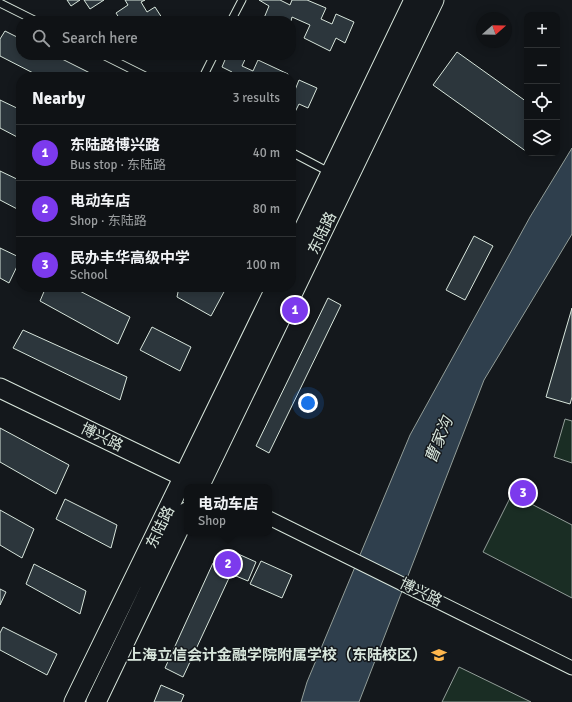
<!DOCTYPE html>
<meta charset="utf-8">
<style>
body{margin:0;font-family:Signika,"Noto Sans SC",sans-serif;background:#181b1e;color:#f1f3f6}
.controls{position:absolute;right:12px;top:12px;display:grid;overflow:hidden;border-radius:8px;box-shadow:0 2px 10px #0003}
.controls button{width:36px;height:36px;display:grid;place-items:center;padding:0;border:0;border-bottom:1px solid #2f3234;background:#0f1215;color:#f1f3f6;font:20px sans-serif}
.compass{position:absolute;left:476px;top:12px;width:36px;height:36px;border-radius:50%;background:#0f1215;box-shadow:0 2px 10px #0003;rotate:70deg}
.you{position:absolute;left:308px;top:403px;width:14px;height:14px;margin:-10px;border:3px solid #fff;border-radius:50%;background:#1a73e8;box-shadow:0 0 0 6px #1a73e833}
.badge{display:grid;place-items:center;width:26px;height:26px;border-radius:50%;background:#7c3aed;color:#fff;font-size:13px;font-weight:700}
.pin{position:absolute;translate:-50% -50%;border:2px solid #fff;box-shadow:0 1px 4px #0006}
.popup{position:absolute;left:184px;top:484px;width:88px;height:52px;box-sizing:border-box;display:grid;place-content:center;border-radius:8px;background:#0f1215;filter:drop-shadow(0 1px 3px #0005);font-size:13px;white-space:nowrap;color:#9b9ea0}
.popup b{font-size:15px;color:#f1f3f6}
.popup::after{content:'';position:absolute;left:50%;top:100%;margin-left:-8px;border:8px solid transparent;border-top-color:#0f1215}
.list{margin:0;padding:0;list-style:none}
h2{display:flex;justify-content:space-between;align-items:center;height:52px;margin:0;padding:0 16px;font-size:17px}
h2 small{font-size:13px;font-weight:400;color:#9b9ea0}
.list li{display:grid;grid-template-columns:26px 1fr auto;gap:12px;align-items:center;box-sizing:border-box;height:56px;padding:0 16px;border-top:1px solid #2f3234}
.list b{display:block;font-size:15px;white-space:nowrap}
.list p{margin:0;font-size:13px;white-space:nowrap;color:#9b9ea0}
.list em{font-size:13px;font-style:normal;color:#9b9ea0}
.icon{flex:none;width:22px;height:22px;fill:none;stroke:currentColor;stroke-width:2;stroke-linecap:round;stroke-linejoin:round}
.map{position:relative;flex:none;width:572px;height:702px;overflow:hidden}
.search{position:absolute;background:#0f1215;box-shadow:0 2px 10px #0003;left:16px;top:16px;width:280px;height:44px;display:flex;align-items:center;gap:10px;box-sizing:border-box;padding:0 14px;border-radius:16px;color:#9b9ea0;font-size:15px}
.panel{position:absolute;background:#0f1215;box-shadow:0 2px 10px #0003;left:16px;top:72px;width:280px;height:220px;border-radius:16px}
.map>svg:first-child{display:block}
.green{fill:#1a2d24;stroke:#939e99}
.water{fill:#2f3f4d;stroke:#939e99}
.building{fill:#2c363c;stroke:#d8e6dc}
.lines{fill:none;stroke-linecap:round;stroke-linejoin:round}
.lane-casing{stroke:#d8e6dc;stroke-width:9}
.street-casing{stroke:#d8e6dc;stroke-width:15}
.secondary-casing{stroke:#d8e6dc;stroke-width:21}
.lane{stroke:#14181c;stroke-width:7}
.street{stroke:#14181c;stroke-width:13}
.secondary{stroke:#14181c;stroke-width:19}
.labels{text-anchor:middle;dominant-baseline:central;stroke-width:3;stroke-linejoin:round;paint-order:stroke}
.street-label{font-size:15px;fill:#d8e6dc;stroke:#14181c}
.poi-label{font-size:15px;font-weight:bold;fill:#d8e6dc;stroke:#14181c;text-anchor:end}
.water-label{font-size:16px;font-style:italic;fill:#d8e6dc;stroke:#14181c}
</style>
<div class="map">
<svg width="572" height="702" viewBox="0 0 572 702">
<rect width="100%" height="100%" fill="#14181c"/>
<path class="green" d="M565,419L572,421V463L554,457Z
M512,494L572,525V598L483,552Z
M459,667L531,702H442Z"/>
<path class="water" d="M572,148V234L484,380L359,702H301L307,682L410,435L530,217Z"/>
<path class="building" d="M67,0H80L71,6Z
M84,0H104L90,9Z
M125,0H145L141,2L147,12L155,7L164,21H121L116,13L128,5Z
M259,0H280L290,5L292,0H307L326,8L321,19L332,24L336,14L354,22L345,43L336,38L330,51L304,38L310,25L292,17L291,21H270L264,18L269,6Z
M5,31L21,39V55H54L98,77H41L0,56V39Z
M457,52L527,102V152L433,85Z
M227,55H247L242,66L253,71L258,60L288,74L287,77H230L232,72L222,67Z
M299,80L317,88L308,108L299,104L293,116L291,115V88L295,90Z
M0,100L21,110V139L0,128Z
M0,171L21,181V211L0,200Z
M474,236L493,246L465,300L446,290Z
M0,248L21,258L9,283L0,278Z
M46,287H72L130,317L118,344L40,301Z
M179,287H218L225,290L211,316L177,297Z
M328,298L341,305L269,453L256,446Z
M572,308V397L570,404L546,397Z
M152,327L191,347L180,371L140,350Z
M23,330L127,377L120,400L13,348Z
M0,428L69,465L56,494L0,462Z
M65,499L117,525L111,548L56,519Z
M0,510L34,529L22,558L0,545Z
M236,553L256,562L248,581L236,576L229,578L183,677L165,668L213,563Z
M261,561L292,575L282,598L250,584Z
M34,564L86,591L80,614L26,584Z
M0,589L6,592L0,605Z
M3,627L57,654L47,675L0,650V633Z
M161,685L184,695L181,702H154Z"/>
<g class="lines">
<g class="lane-casing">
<path id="lane" d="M0,3L36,21
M231,21L242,0
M103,55L147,77
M205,73L214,55
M291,152L331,173"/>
</g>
<g class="street-casing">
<path id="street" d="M269,518L572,668"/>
</g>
<g class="secondary-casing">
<path id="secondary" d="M291,256L414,0
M0,388L195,482
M199,487L434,0
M74,702L276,287
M96,702L187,512"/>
</g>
<use href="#lane" class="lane"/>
<use href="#street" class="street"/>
<use href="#secondary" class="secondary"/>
</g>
<defs>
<g id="school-bare" transform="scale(1.2)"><path d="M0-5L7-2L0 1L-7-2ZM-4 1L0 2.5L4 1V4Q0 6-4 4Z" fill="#ffb74d" stroke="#14181c" stroke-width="2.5" paint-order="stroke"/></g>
</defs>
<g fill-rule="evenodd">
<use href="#school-bare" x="439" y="655"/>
</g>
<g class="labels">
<g class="street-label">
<text transform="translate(322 233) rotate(-64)">东陆路</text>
<text transform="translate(102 437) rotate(26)">博兴路</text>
<text transform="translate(160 527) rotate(-64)">东陆路</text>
<text transform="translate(421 592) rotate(26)">博兴路</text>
</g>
<g class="poi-label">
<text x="427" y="655">上海立信会计金融学院附属学校（东陆校区）</text>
</g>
<g class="water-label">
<text transform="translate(439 440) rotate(-68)">曹家沟</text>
</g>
</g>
</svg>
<div class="controls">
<button>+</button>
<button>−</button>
<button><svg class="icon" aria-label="locate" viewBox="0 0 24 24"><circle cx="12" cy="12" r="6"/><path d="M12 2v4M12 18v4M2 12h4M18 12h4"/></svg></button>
<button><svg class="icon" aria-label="layers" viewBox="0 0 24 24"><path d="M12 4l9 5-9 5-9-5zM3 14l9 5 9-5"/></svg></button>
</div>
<svg class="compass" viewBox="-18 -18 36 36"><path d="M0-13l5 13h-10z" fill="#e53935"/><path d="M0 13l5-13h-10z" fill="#9b9ea0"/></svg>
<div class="you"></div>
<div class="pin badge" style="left:295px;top:310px">1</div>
<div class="pin badge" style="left:228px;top:564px">2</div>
<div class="popup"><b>电动车店</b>Shop</div>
<div class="pin badge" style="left:523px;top:493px">3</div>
<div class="search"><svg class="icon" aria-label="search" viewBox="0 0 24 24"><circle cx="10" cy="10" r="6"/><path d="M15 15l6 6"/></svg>Search here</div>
<section class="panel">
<h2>Nearby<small>3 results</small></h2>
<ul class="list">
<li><span class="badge">1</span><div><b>东陆路博兴路</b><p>Bus stop · 东陆路</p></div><em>40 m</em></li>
<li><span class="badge">2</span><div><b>电动车店</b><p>Shop · 东陆路</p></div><em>80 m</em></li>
<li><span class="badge">3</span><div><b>民办丰华高级中学</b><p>School</p></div><em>100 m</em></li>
</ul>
</section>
</div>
